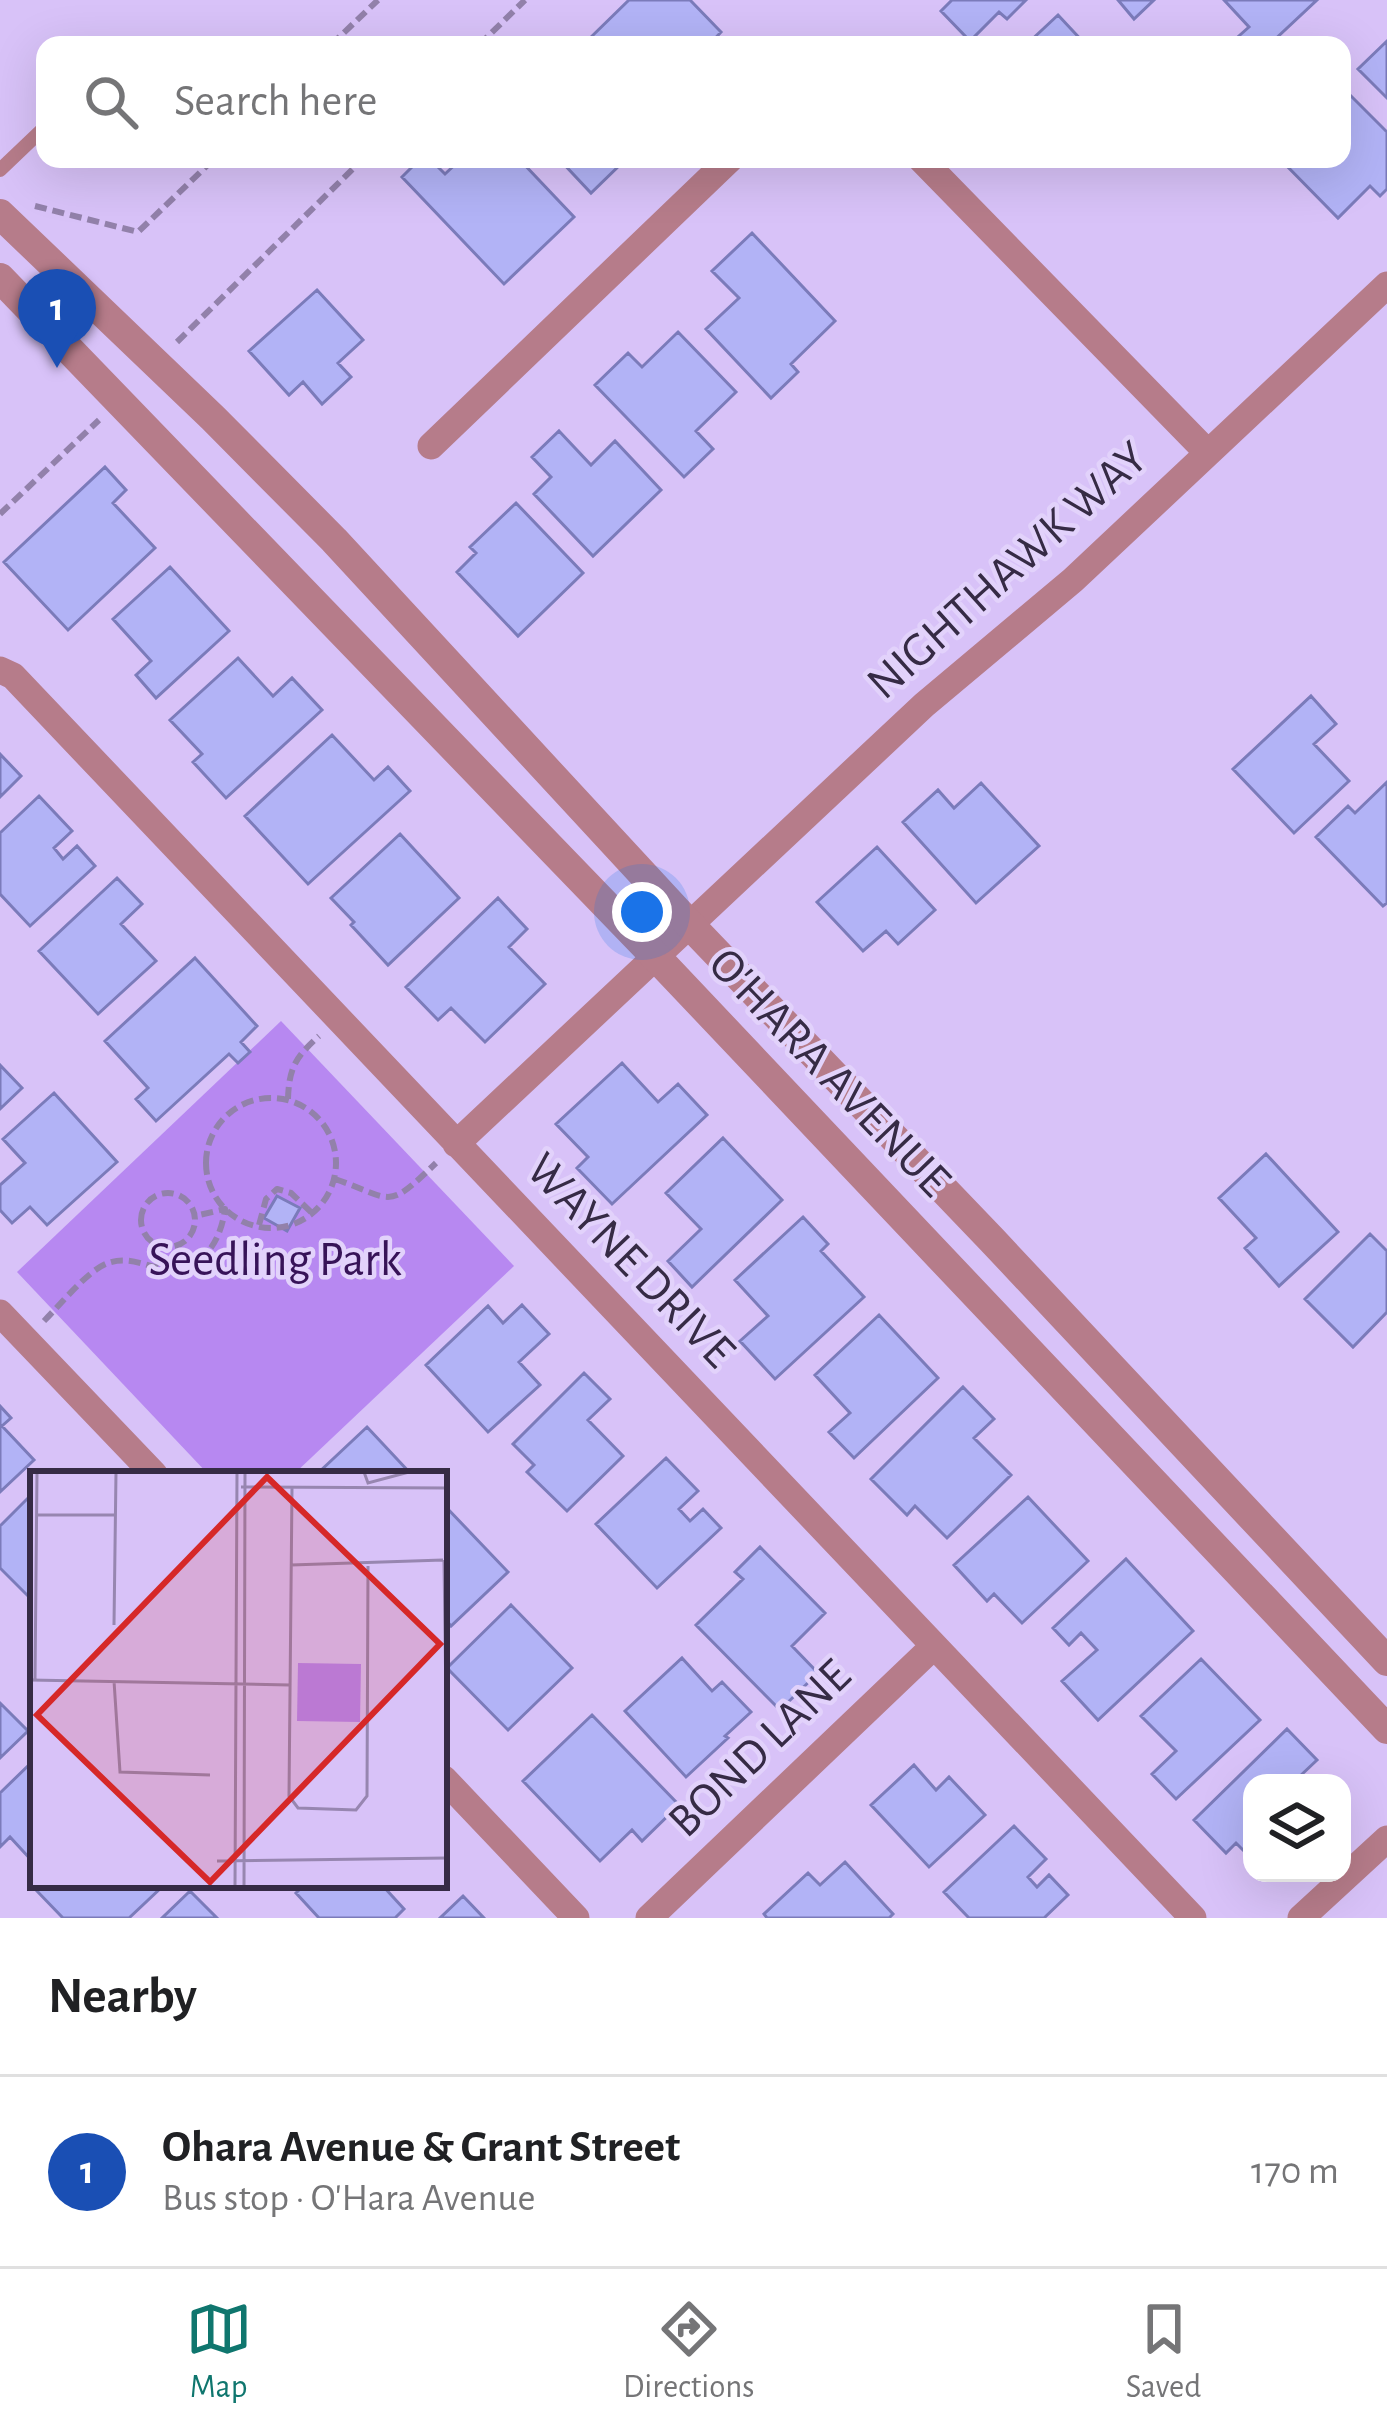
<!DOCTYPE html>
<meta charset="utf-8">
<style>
body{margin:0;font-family:"Alegreya Sans",sans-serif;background:#f6f6f6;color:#202124}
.controls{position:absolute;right:36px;bottom:36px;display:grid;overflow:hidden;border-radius:24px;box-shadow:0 12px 48px #0002}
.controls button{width:108px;height:108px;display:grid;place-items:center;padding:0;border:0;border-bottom:3px solid #e0e0e0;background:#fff;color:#202124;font:60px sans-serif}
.you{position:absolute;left:642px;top:912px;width:42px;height:42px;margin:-30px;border:9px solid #fff;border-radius:50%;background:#1a73e8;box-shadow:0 0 0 18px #1a73e833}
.badge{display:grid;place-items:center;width:78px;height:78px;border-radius:50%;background:#0f766e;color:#fff;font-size:39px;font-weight:700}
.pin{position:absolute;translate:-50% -99px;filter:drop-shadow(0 3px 6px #0008)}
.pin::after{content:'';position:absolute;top:63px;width:42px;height:36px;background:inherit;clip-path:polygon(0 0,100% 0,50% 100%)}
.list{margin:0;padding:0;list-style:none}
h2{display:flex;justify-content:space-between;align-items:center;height:156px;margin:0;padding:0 48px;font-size:51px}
h2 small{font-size:39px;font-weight:400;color:#757577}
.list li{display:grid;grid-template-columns:78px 1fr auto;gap:36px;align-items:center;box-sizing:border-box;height:192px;padding:0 48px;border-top:3px solid #e0e0e0}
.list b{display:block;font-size:45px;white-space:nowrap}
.list p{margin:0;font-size:39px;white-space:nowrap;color:#757577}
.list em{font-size:39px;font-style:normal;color:#757577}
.icon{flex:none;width:66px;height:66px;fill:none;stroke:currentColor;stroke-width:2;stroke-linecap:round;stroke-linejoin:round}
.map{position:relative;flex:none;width:1387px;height:1918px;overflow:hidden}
.search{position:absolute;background:#fff;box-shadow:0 12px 48px #0002;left:36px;right:36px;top:36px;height:132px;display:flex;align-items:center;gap:30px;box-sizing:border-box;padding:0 42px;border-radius:24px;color:#757577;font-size:45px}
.sheet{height:348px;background:#fff}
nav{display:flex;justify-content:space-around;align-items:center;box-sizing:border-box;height:168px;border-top:3px solid #e0e0e0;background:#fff;font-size:33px;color:#757577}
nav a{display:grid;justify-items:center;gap:6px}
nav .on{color:#0f766e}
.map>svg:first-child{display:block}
.green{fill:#b788f1}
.building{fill:#b2b3f6;stroke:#7b7bba;stroke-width:3}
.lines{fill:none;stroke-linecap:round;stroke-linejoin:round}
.path{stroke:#9281aa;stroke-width:6;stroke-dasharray:12 6;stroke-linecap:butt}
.service{stroke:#b67c8a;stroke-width:14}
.minor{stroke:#b67c8a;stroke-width:27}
.tertiary{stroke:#b67c8a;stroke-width:30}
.labels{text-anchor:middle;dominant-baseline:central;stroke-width:9;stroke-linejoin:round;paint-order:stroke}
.street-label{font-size:48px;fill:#362b45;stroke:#e2d2fb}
.park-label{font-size:48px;fill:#371358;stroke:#e2d2fb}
.inset-road{fill:none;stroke:#9786b0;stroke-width:3}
.view{fill:#d62828;fill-opacity:0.15;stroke:#d62828;stroke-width:6}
.inset-edge{fill:none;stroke:#362b45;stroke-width:6}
</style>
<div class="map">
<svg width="1387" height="1918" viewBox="0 0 1387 1918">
<rect width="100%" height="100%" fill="#d8c2f8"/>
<path class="green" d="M281,1021L514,1266L294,1474H208L17,1272Z"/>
<path class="building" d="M629,0H690L721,32L709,45H594L589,39Z
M952,0H1026L1007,19L999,12L970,41L941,11Z
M1118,0H1154L1134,19Z
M1224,0H1317L1269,45H1233L1231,43L1249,27Z
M1058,15L1086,45H1026Z
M1387,41V98L1358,69Z
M1342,87L1387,132V189L1380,196L1370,186L1338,218L1280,159H1342Z
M420,159H430L445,174L461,159H519L574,217L504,284L402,177Z
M559,159H626L591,193Z
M752,233L835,321L791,364L798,372L771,398L706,329L739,298L712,271Z
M317,290L363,340L338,363L351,377L322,404L303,382L289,395L249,351Z
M678,332L736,392L696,431L713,449L684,477L595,385L628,353L642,367Z
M559,431L591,465L615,441L661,490L593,556L534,494L551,477L532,457Z
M105,467L126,490L113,503L155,548L68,630L4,562Z
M516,503L583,573L518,636L457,572L476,553L470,547Z
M170,567L229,631L156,698L136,675L151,661L113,619Z
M238,658L273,696L292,678L322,710L226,798L193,762L202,754L170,720Z
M1311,696L1336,724L1314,744L1349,781L1294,833L1233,769Z
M332,735L374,780L388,767L410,791L308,884L245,816Z
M0,754L21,776L0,797Z
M1387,782V903L1383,906L1316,837L1348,806L1355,813Z
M981,783L1039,846L976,903L903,822L938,790L954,808Z
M39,796L72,831L54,848L63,859L77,846L95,866L30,926L0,894V833Z
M400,834L459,898L388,965L351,925L354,922L331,898Z
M877,847L935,910L898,944L886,931L863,951L817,902Z
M117,878L142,904L121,924L156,961L98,1014L39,951Z
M498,898L527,929L509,947L545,984L485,1042L451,1008L438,1020L406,987Z
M195,958L257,1026L241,1042L250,1052L238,1063L229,1054L156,1121L136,1099L148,1088L105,1041Z
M622,1063L658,1102L678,1084L707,1115L612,1204L577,1168L588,1157L556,1124Z
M0,1065L22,1088L0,1109Z
M54,1093L117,1162L47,1225L30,1207L12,1223L0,1210V1185L25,1163L3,1139Z
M723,1138L782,1200L692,1287L668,1261L701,1229L666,1193Z
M1266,1154L1338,1232L1279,1286L1245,1248L1256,1238L1219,1198Z
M277,1196L300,1208L287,1231L264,1218Z
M803,1217L828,1244L821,1251L864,1297L775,1379L740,1341L768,1316L735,1280Z
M1370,1234L1387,1251V1312L1353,1347L1305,1299Z
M522,1305L549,1334L519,1362L540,1385L488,1432L426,1365L488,1306L503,1323Z
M879,1315L938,1378L854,1458L829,1432L850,1413L815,1375Z
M584,1373L610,1399L588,1420L623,1456L567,1511L527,1472L534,1465L513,1444Z
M963,1387L994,1419L974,1438L1011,1475L947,1538L915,1506L907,1515L871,1479Z
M0,1406L11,1418L2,1426L34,1460L0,1492Z
M367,1427L411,1474H317Z
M666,1458L698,1491L679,1509L690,1521L703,1509L721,1528L657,1588L596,1524Z
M29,1497L33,1501V1601L0,1568V1526Z
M1028,1497L1088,1561L1022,1623L994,1594L987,1601L954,1565Z
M445,1506L508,1572L451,1626L444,1618Z
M760,1547L825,1613L792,1646L818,1673L780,1710L696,1625L743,1579L735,1572Z
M1126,1559L1193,1631L1098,1720L1062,1681L1097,1650L1081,1633L1069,1645L1053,1628Z
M511,1605L572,1668L508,1730L447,1668Z
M682,1658L712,1691L722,1682L751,1712L725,1736L728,1738L686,1777L625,1711Z
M1201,1659L1260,1720L1176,1799L1152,1774L1176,1751L1141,1716Z
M0,1703L28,1731L0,1758Z
M592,1715L679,1805L642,1841L632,1830L600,1861L523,1781Z
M1287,1729L1317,1760L1298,1778L1303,1783H1252V1859L1236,1843L1226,1853L1194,1820Z
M33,1761V1862L10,1837L0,1847V1793Z
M914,1765L936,1790L949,1777L985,1815L929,1867L871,1805Z
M1014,1826L1046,1859L1028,1877L1037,1887L1049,1875L1068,1895L1044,1918H969L944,1892Z
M845,1862L893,1914L889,1918H767L764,1914L808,1873L820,1885Z
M40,1885H164L129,1918H63L35,1889Z
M304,1885H382L404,1909L395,1918H319L296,1893Z
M190,1891L217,1918H162Z
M463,1896L484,1918H440Z"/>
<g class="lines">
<path class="path" d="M331,45L378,0
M479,45L525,0
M35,206L138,232L214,159
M177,342L363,159
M0,514L99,420
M206 1163a65 65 0 1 1 130 0a65 65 0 1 1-130 0Z
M288,1099C289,1067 296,1057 319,1036
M335,1179C395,1200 386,1211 436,1163
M141 1220a27 27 0 1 1 54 0a27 27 0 1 1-54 0Z
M259,1225L266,1199L277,1189L291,1193L312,1213
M44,1321C60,1305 88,1270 108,1263C125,1257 139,1263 155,1267C197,1277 220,1247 225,1209L195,1216"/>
<path class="service" d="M0,170L45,127"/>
<path class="minor" d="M921,159L1207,452
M431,446L730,159
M0,670L13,676L1193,1918
M456,1144L924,705L1073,580L1387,285
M0,1313L154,1474
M444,1779L576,1918
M649,1918L934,1646
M1301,1918L1387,1839"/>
<path class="tertiary" d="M0,214L213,418L334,540L690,925L992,1240L1387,1661
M0,278L656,957L1387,1729"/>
</g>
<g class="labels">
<g class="street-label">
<text transform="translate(1008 571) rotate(-42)">NIGHTHAWK WAY</text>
<text transform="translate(829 1073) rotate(46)">O'HARA AVENUE</text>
<text transform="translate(630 1261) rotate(46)">WAYNE DRIVE</text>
<text transform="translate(760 1749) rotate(-44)">BOND LANE</text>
</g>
<g class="park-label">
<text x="275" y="1261">Seedling Park</text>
</g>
</g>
<g transform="translate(30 1471)">
<rect width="417" height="417" fill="#d8c2f8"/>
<path d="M268,192L331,193L330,251L267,250Z" fill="#b788f1"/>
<path class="inset-road" d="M334,1L338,12L379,1M211,16L417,17M262,17L259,325L268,337L326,339L337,325L338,95M7,44H85M414,89L417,303M261,94L413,89M84,154L86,1M5,208L7,1M0,209L260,214M84,210L90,301L180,304M187,390L417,387M205,416L207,1M214,416L215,1"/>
<path class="view" d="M237,6L410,173L180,411L7,244Z"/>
<rect width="417" height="417" class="inset-edge"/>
</g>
</svg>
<div class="controls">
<button><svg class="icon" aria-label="layers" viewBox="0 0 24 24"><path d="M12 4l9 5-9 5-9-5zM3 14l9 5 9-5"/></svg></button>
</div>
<div class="you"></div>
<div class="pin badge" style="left:57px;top:368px;background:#1a4fb4">1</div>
<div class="search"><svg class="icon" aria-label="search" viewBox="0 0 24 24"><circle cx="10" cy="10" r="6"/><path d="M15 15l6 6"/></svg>Search here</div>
</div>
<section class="sheet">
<h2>Nearby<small></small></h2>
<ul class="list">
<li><span class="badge" style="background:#1a4fb4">1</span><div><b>Ohara Avenue &amp; Grant Street</b><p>Bus stop · O'Hara Avenue</p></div><em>170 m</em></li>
</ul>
</section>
<nav>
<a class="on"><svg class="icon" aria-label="map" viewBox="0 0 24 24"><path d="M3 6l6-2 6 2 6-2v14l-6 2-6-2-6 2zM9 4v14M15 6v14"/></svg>Map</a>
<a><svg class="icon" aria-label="directions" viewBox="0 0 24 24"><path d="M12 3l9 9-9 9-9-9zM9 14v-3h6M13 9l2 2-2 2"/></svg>Directions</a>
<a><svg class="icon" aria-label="saved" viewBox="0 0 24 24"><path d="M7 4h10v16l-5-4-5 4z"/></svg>Saved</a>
</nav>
